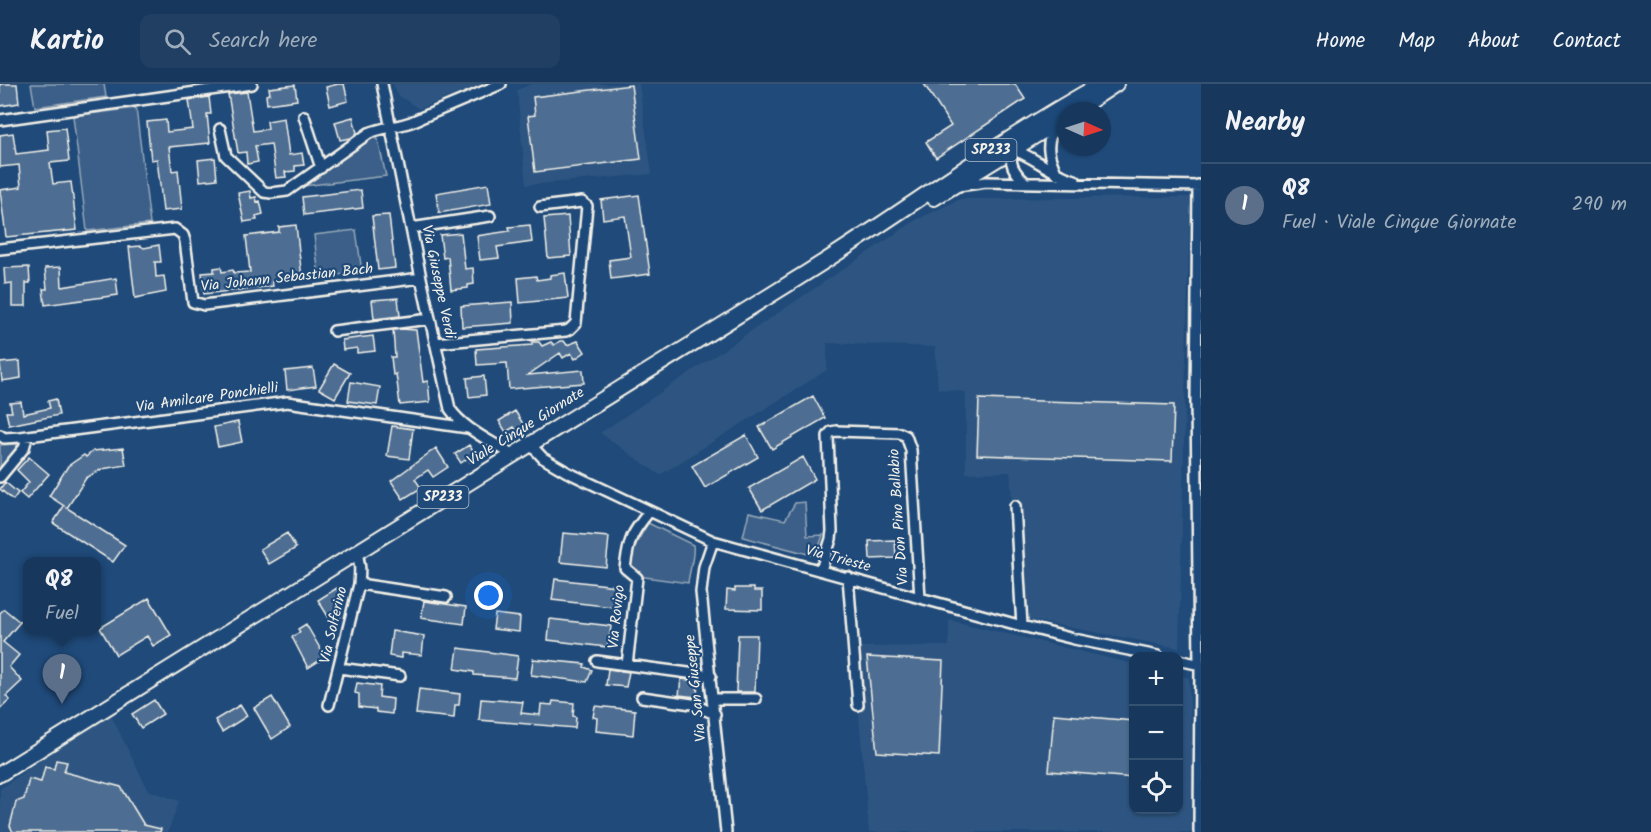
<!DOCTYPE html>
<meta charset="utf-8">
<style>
body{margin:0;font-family:Kalam,sans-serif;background:#203f62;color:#f1f3f6}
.controls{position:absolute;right:18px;bottom:18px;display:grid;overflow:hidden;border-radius:12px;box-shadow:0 2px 4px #0004}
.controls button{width:54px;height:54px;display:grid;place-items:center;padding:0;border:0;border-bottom:2px solid #365272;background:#17385c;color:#f1f3f6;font:30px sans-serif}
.compass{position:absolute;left:1057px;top:18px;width:54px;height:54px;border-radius:50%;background:#17385c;box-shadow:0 2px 4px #0004;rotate:93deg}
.you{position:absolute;left:489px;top:512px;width:21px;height:21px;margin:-15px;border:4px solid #fff;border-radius:50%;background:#1a73e8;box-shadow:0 0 0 9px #1a73e833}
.badge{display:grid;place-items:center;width:39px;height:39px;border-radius:50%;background:#95b2f1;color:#fff;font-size:20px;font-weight:700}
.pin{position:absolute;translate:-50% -50px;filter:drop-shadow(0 2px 3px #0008)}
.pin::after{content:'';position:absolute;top:32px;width:21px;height:18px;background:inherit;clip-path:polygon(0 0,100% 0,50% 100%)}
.popup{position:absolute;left:23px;top:473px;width:78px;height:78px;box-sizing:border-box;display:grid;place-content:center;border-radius:12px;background:#17385c;filter:drop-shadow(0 2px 4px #0005);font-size:20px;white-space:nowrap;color:#9eacbb}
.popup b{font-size:22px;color:#f1f3f6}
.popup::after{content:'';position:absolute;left:50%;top:100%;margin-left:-12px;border:12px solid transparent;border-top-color:#17385c}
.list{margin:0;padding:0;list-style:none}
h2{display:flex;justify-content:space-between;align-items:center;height:78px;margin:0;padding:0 24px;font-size:26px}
h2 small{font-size:20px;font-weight:400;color:#9eacbb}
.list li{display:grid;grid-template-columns:39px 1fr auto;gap:18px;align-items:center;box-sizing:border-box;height:84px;padding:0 24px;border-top:2px solid #365272}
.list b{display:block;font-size:22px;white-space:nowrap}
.list p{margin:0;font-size:20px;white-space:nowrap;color:#9eacbb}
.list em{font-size:20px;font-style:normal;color:#9eacbb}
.icon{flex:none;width:33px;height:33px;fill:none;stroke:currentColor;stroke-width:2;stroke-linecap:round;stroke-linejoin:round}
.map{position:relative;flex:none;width:1201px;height:748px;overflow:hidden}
header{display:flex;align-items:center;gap:36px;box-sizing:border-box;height:84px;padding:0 30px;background:#17385c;border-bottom:2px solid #365272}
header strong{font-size:28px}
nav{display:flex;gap:33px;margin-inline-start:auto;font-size:21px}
.search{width:420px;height:54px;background:#203f62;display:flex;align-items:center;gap:15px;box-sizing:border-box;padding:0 21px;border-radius:12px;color:#9eacbb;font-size:22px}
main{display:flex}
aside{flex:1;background:#17385c}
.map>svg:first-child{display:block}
.built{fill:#2d5581}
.green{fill:#3a5f88;stroke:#97a8b8;stroke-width:1.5}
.building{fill:#4d6e92;stroke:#f4f1e8;stroke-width:1.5}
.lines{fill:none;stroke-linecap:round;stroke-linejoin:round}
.street-casing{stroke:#f4f1e8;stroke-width:14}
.primary-casing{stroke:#f4f1e8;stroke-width:18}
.street{stroke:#1f4a7a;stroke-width:9}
.primary{stroke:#1f4a7a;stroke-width:14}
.labels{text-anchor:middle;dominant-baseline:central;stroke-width:4.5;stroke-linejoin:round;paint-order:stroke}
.shield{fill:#1f4a7a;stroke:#b4bfc7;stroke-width:1.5}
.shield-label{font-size:14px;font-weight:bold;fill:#f4f1e8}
.street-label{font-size:15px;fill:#f4f1e8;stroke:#1f4a7a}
</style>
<header>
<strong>Kartio</strong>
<div class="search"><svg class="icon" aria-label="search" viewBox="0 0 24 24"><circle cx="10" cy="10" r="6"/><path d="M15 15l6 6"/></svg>Search here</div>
<nav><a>Home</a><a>Map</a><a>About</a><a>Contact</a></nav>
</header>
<main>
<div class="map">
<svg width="1201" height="748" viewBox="0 0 1201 748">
<rect width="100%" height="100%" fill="#1f4a7a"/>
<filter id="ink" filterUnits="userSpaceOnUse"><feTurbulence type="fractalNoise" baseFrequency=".0167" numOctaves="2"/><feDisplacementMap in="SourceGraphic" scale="12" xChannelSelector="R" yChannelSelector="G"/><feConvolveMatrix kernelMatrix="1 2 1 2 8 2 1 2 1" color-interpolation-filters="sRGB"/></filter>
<g filter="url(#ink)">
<path class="built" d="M393,0H482L419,25L398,11Z
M532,0H639L652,90L526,101L517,6Z
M1190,113L1179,564L1020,534L1010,388L966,389V308L938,305L935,263L827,259V286L660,391L600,349L916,136L960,115Z
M949,536L1133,580L1134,726H1178L1179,591L1189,594L1195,748H869L853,563L949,562Z
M109,627L148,706L179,717L168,748H0V705Z"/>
<path class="green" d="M31,0H104L106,13L35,23Z
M136,24L150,140L87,147L73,32Z
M373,53L378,56L386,92L303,102Z
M356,146L362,188L319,193L314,151Z
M16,360L20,365L0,390V361Z
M805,418L807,452L823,451L816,472L743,453L749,428L785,436L795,419Z
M648,439L693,461C695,471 689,488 688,499L638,492L628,483L630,464L635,462Z"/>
<path class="building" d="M0,0H17L19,19L0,22Z
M338,0H344L348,17L330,22L326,3Z
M924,0H1015L1025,15L936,74L926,58L951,42Z
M295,1L297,16L267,20L266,11L270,10L269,4Z
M631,1L641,75L535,88L528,32L535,31L533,13Z
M247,8L253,47L268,45L267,37L284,34L289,71L302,69L304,81L295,82V87L285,88L286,93L276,94L271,60L255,62L258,78L247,80L246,68L238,69L228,10Z
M209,13L211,30H207L210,59L169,63L172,87L178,86L182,125L163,127L157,75L151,76L147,38L166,36L167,48L193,45L189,16Z
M353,33L357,49L351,54L340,56L335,38Z
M65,44L69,77L50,79L53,100L71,98L77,146L6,153L0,106L21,103L19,81L0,83V51L13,49L16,70L49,66L47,46Z
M215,74L217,95L200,97L198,76Z
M488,100L491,120L439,129L436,109Z
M361,106L363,124L304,131L302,113Z
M250,107L251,114L256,113L257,118L260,117L263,130L256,132L257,136L244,138L238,109Z
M639,111L650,190L611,195L609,176L631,173L625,132L603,135L601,116Z
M389,131L395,184L378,186L372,132Z
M568,132L571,172L548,174L544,134Z
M296,141L302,194L272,198L273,202L204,210L202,189L214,188V184L221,183L222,188L233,186L234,189L250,188L246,152L279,148V143Z
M530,141L532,158L497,163L499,174L480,176L477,152L510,147L509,143Z
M461,149L465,185L473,184L474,200L468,201V204L451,206L448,173L443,174L440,151Z
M159,161L161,178H155L156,193L164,192L166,208L135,214L129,163L141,162L144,164Z
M29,183L30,199H26V222H12V199L5,200L4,184Z
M61,183L62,203L116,194L118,211L45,221L43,205H47L45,184Z
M565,189L568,214L520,219L518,194L536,192L537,196L550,194V191Z
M398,214L400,232L374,235L372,216Z
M512,218L513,239L462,243L461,222Z
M401,245L416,246L423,298L428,297L430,318L400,321L396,290L393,291L391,273H395L393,246Z
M373,252L375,267L357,269V264L343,266L342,256Z
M560,257H564L567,261L578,257L585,268L575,275L571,269L563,274L560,269L528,291L583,286L584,299L509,305L507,279L477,281L476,265L532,261V258H539L542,262L551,258L554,261Z
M20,277L21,294L2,297L0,279Z
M334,280L350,289L335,314L319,305Z
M313,284L316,302L287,306L285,287Z
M484,292L486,311L469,313L467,294Z
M351,298L380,303L377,321L348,317Z
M813,312L825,334L772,365L759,343Z
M56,315L59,331L9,341L6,328H12L10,319L21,318L23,330L50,324L48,317Z
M979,315L1174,321L1172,377L977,371Z
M515,327L525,343L517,347L514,343L506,348L499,337Z
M238,338L242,358L218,363L214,343Z
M392,342L413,345L409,375L387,372Z
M746,351L758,373L705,404L692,382Z
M469,361L477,373L470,378L468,374L461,379L455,370Z
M123,364L126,381L102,385L86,394L67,424L125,461L113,478L53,439L64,422L49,412L68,382L84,371L86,373L93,367Z
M436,364L448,383L433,393L428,386L415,395L421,404L403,415L391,397Z
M29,373L49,390L27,415L20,409L29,398L17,386Z
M803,373L815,395L762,426L749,404Z
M5,398L18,409L13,416L0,405Z
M287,449L296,464L269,480L260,465Z
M563,449L609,453L606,483L560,478Z
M895,456L896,474L870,475L869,457Z
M555,495L616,502L613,523L552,516Z
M337,504L344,514L342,519L339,522L342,527L340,534L332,539L318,516Z
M735,504H754V507H762V526L726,525L727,506L735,507Z
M149,514L171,551L153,562L147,552L116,571L100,544Z
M424,517L466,523L464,540L421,534Z
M4,525L20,538L3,558L19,571L9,583L22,597L6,612L10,616L0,625V529Z
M495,530L520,533L519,548L493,545Z
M550,535L611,542L609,558L606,563L548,556Z
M306,540L325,573L308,584L292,553L300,548L298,545Z
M392,547L424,552L422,571L401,569V574L389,572Z
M738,551H757L755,608H736Z
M458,564L518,572L515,594L474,591V588L455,585Z
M867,573L943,577L939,672L877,668Z
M533,575L585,580L584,583L592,586L587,598L531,591Z
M608,585L629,588L626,603L606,601Z
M681,595L698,597L697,613L679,611Z
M357,599L380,602L379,613L393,615L392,630L376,628V625L359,623V610L355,609Z
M419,605L460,610L459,621H455L454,634L416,630Z
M272,613L290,643L272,655L254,624Z
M481,615L523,618L521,629L540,631L541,620L552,621L553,617L574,619L573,632L576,633L575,644L479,636Z
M154,616L163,630L141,644L132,630Z
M240,621L247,632L222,648L215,636Z
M595,622L635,626L633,651L596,647L597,634L593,633Z
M1054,630L1134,637V694L1049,687Z
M56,676L67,678L64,688L121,703L144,741L161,745L160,748H13L10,742L16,718L24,715L29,695L41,698L45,683L54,685Z"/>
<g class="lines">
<g class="street-casing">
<path id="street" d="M382,0L421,194L450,325C465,346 490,356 512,371
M304,32L321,84
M0,36L252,0
M1055,42C1045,60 1048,72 1057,90
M220,45L226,72L264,108L271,109L287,107L369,49C383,43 397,43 411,38L501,0
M1013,64C1008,79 1014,88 1025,98
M1010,65C1032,70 1050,90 1075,96
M1198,101L1196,316L1199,580
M958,102L986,98L1201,102
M411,144L490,132
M0,165L175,145L183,151L185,157L193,218L204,221L421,194
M334,247L430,235
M435,259L566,247L570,245L576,239L587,122L582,118L540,123
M0,351L4,354L20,353L287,318L468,344
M530,360L543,374L567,388L713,457L1022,542L1074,555L1158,572
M0,393L24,364L27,353
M1015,422L1022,542
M713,457L704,483L701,508L726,748
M821,486L831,455L832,447L828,352L831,348L836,347L900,349L906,352L911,366L920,514
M848,493L858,621
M359,500L446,513
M1178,576L1201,581
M597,577L711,592
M627,581L637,494L625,484C629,455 631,450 649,428
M339,584L400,592
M642,613L692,620L715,630
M713,615H756
M329,621L359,500C360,488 361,479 356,468
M1199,748L1200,581"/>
</g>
<g class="primary-casing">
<path id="primary" d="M1075,27L1116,0
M934,114L1066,33
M0,690C266,524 532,359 798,194C900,131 996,58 1101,0"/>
</g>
<use href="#street" class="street"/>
<use href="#primary" class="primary"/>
</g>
</g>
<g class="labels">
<g class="shield">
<rect x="965.5" y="55" width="51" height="22" rx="4.5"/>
<rect x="417.5" y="402" width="51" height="22" rx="4.5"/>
</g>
<g class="shield-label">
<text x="991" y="66">SP233</text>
<text x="443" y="413">SP233</text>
</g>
<g class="street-label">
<text transform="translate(287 194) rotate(-6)">Via Johann Sebastian Bach</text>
<text transform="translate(438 198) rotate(78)">Via Giuseppe Verdi</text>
<text transform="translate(207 314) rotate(-8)">Via Amilcare Ponchielli</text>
<text transform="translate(526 343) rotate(-32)">Viale Cinque Giornate</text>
<text transform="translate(899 433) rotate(-94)">Via Don Pino Ballabio</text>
<text transform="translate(838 475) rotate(15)">Via Trieste</text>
<text transform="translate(617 533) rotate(-84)">Via Rovigo</text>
<text transform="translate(334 541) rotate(-77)">Via Solferino</text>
<text transform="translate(696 604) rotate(-96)">Via San Giuseppe</text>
</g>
</g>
</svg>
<div class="controls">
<button>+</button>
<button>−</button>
<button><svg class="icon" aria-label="locate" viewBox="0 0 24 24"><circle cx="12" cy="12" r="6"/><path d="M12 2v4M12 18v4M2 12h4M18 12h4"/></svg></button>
</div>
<svg class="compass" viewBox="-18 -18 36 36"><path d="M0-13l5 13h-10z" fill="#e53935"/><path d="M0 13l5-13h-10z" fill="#9eacbb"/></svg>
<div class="you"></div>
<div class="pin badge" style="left:62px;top:620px;background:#5c6f8a">1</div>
<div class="popup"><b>Q8</b>Fuel</div>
</div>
<aside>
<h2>Nearby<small></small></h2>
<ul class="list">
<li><span class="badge" style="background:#5c6f8a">1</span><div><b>Q8</b><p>Fuel · Viale Cinque Giornate</p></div><em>290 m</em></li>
</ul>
</aside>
</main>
